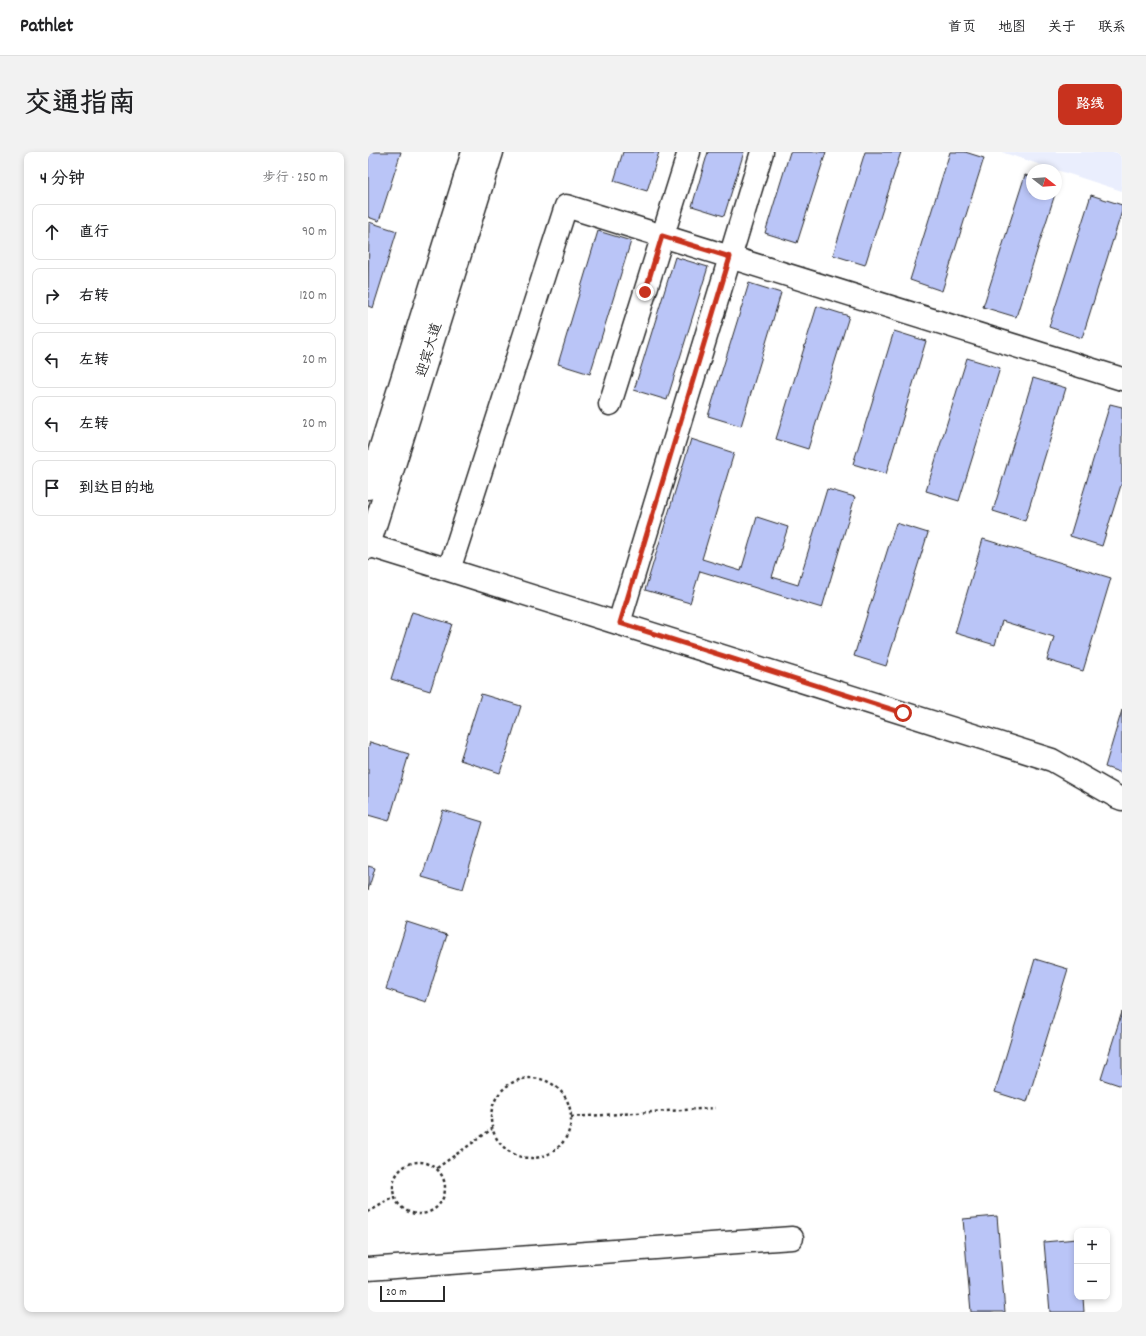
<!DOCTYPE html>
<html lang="zh">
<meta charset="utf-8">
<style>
body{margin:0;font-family:Dekko,"LXGW WenKai TC",sans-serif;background:#f2f2f2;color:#202124}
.controls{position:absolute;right:12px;bottom:12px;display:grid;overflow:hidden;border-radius:8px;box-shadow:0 2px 6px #0003}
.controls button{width:36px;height:36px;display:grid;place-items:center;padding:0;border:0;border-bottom:1px solid #e0e0e0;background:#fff;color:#202124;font:20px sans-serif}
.compass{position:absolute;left:658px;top:12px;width:36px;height:36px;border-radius:50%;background:#fff;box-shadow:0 2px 6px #0003;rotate:107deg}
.scale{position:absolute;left:12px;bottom:10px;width:65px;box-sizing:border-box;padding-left:4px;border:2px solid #2b2b2b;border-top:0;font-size:11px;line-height:14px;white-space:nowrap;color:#2b2b2b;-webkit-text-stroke:3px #fff;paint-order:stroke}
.stop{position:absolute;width:12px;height:12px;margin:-9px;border:3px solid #c8321e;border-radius:50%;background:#fff}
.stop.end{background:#c8321e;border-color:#fff;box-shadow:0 1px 4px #0008}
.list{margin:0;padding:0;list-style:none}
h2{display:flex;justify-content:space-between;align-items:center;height:52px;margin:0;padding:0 16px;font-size:17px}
h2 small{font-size:13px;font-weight:400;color:#757577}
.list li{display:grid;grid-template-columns:26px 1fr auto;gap:12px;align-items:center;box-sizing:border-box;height:56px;margin:0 8px 8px;padding:0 8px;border:1px solid #e0e0e0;border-radius:8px}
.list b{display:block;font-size:15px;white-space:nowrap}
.list em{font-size:13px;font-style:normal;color:#757577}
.icon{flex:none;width:22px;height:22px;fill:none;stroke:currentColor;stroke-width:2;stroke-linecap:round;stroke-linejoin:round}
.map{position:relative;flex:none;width:754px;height:1160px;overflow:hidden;border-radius:8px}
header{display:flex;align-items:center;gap:24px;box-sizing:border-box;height:56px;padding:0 20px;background:#fff;border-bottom:1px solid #e0e0e0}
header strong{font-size:19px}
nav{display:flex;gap:22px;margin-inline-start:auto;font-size:14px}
.intro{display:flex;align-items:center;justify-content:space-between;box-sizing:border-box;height:96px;padding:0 24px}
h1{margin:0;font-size:28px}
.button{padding:10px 18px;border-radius:8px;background:#c8321e;color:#fff;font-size:14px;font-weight:700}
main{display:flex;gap:24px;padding:0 24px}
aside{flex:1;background:#fff;border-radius:8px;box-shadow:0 2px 6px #0003}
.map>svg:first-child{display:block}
.built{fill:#eaeefd}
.building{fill:#bac5f7;stroke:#2b2b2b}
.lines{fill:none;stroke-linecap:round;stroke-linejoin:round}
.minor-casing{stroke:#2b2b2b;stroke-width:25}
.major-casing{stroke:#2b2b2b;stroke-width:25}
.path{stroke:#2b2b2b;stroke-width:2.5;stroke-dasharray:3 3;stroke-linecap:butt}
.minor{stroke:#fff;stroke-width:22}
.major{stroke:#fff;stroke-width:22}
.route{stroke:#c8321e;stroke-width:5}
.labels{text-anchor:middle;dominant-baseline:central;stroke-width:3;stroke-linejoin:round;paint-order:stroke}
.street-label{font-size:14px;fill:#2b2b2b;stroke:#fff}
</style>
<header>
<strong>Pathlet</strong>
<nav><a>首页</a><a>地图</a><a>关于</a><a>联系</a></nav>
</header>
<div class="intro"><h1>交通指南</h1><a class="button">路线</a></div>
<main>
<aside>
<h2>4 分钟<small>步行 · 250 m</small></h2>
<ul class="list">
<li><svg class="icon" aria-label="ahead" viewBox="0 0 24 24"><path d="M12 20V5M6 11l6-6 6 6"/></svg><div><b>直行</b></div><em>90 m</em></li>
<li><svg class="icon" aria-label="right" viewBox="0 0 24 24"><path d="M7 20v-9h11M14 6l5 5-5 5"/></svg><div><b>右转</b></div><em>120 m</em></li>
<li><svg class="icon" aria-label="left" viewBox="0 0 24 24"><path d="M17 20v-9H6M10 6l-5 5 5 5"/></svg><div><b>左转</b></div><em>20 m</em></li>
<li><svg class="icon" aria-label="left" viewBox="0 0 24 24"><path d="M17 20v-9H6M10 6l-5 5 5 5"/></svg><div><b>左转</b></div><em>20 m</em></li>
<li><svg class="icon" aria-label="arrive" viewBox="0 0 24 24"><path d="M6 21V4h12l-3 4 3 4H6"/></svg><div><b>到达目的地</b></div></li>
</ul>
</aside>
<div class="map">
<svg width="754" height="1160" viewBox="0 0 754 1160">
<rect width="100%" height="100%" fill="#fff"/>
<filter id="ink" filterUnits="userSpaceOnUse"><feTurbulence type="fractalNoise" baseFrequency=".025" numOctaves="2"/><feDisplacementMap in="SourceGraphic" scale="8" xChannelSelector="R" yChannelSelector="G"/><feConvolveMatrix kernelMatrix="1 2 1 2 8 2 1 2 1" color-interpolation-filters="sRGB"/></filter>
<g filter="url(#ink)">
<path class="built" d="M633,0H754V39Z"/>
<path class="building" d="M0,0H33L11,69L0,65Z
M255,0H291L279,39L246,29Z
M340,0H376L356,64L324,54Z
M422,0H458L429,91L397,81Z
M497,0H533L497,113L465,103Z
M582,0H597L616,6L574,139L542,128Z
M657,23L664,25V42H687L648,165L615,155Z
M723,43L754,53V59L714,186L681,175Z
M1,70L29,79L5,156L0,154Z
M230,79L263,89L222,222L190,212Z
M307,105L340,115L299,248L266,238Z
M381,131L413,141L373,274L340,264Z
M449,154L481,164L440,297L408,287Z
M526,179L558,189L518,322L485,312Z
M599,206L632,216L591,349L558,339Z
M665,226L698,236L657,369L625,359Z
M742,252L754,255V330L734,394L702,384Z
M323,287L366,301L334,407L373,419L389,365L420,375L404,425L430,433L459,337L487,345L454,456L332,419L322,451L277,438Z
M528,371L560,381L518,514L486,504Z
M615,387L743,426L715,519L679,508L686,485L634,469L627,493L587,481Z
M44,460L84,472L62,539L23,527Z
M113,542L153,554L132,621L92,608Z
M754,558V621L737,615Z
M2,590L41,602L21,669L0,663V596Z
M75,658L115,670L95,737L54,725Z
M0,714L7,716L0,738Z
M39,770L79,783L58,850L18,837Z
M667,807L700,817L659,950L627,940Z
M754,860V934L733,927Z
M629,1064L637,1160H603L595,1067Z
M709,1087V1145H715L716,1160H682L676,1090Z"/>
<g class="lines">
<g class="minor-casing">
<path id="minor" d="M242,252L321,0
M0,393L81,418L198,54L754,227
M81,418L684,608L749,645L754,647
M251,471L394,0
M0,1117L424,1086"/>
</g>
<g class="major-casing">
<path id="major" d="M0,336L105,0
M0,396L124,0"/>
</g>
<path class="path" d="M123 966a40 40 0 1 1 80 0a40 40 0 1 1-80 0Z
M203,965L347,956
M25 1036a26 26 0 1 1 52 0a26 26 0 1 1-52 0Z
M69,1016L124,977
M0,1060L27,1045"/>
<use href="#minor" class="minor"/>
<use href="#major" class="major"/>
</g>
</g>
<g class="lines" filter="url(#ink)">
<path class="route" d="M277,140L294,84L362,105L252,471L535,561"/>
</g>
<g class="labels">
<g class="street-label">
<text transform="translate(62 198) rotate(-73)">迎宾大道</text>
</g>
</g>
</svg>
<div class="controls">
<button>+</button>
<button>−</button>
</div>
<svg class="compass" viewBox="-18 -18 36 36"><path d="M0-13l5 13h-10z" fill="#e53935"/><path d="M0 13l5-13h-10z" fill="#757577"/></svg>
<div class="scale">20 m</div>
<div class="stop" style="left:535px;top:561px"></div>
<div class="stop end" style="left:277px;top:140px"></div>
</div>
</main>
